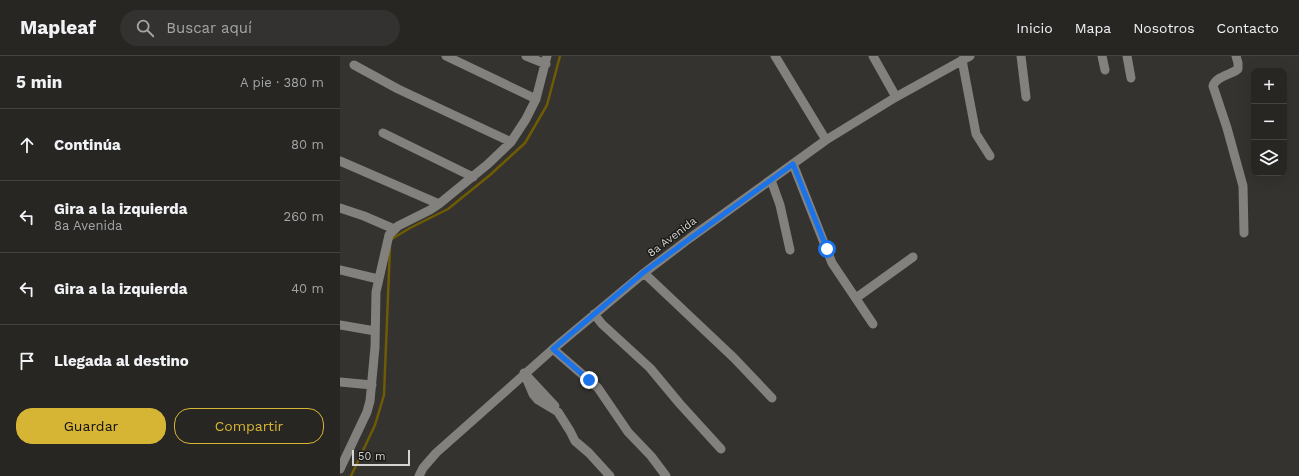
<!DOCTYPE html>
<html lang="es">
<meta charset="utf-8">
<style>
body{margin:0;font-family:"Work Sans",sans-serif;background:#333230;color:#f1f3f6}
.controls{position:absolute;right:12px;top:12px;display:grid;overflow:hidden;border-radius:8px;box-shadow:0 4px 16px #0002}
.controls button{width:36px;height:36px;display:grid;place-items:center;padding:0;border:0;border-bottom:1px solid #434341;background:#272623;color:#f1f3f6;font:20px sans-serif}
.scale{position:absolute;left:12px;bottom:10px;width:58px;box-sizing:border-box;padding-left:4px;border:2px solid #d6d5d3;border-top:0;font-size:11px;line-height:14px;white-space:nowrap;color:#d6d5d3;-webkit-text-stroke:3px #1b1b19;paint-order:stroke}
.stop{position:absolute;width:12px;height:12px;margin:-9px;border:3px solid #1a73e8;border-radius:50%;background:#fff}
.stop.end{background:#1a73e8;border-color:#fff;box-shadow:0 1px 4px #0008}
.list{margin:0;padding:0;list-style:none}
h2{display:flex;justify-content:space-between;align-items:center;height:52px;margin:0;padding:0 16px;font-size:17px}
h2 small{font-size:13px;font-weight:400;color:#a4a5a6}
.list li{display:grid;grid-template-columns:26px 1fr auto;gap:12px;align-items:center;box-sizing:border-box;height:72px;padding:0 16px;border-top:1px solid #434341}
.list b{display:block;font-size:15px;white-space:nowrap}
.list p{margin:0;font-size:13px;white-space:nowrap;color:#a4a5a6}
.list em{font-size:13px;font-style:normal;color:#a4a5a6}
.actions{display:flex;gap:8px;padding:12px 16px}
.actions a{flex:1;padding:9px 0;border:1px solid #d6b534;border-radius:16px;text-align:center;font-size:14px;color:#d6b534}
.actions .main{background:#d6b534;color:#111}
.icon{flex:none;width:22px;height:22px;fill:none;stroke:currentColor;stroke-width:2;stroke-linecap:round;stroke-linejoin:round}
.map{position:relative;flex:none;width:959px;height:420px;overflow:hidden}
header{display:flex;align-items:center;gap:24px;box-sizing:border-box;height:56px;padding:0 20px;background:#272623;border-bottom:1px solid #434341}
header strong{font-size:19px}
nav{display:flex;gap:22px;margin-inline-start:auto;font-size:14px}
.search{width:280px;height:36px;background:#333230;display:flex;align-items:center;gap:10px;box-sizing:border-box;padding:0 14px;border-radius:22px;color:#a4a5a6;font-size:15px}
main{display:flex}
aside{flex:1;background:#272623}
.map>svg:first-child{display:block}
.lines{fill:none;stroke-linecap:round;stroke-linejoin:round}
.stream{stroke:#6f5b04;stroke-width:2.5}
.minor{stroke:#83817d;stroke-width:9}
.route{stroke:#1a73e8;stroke-width:5}
.labels{text-anchor:middle;dominant-baseline:central;stroke-width:3;stroke-linejoin:round;paint-order:stroke}
.street-label{font-size:11px;fill:#d6d5d3;stroke:#1b1b19}
</style>
<header>
<strong>Mapleaf</strong>
<div class="search"><svg class="icon" aria-label="search" viewBox="0 0 24 24"><circle cx="10" cy="10" r="6"/><path d="M15 15l6 6"/></svg>Buscar aquí</div>
<nav><a>Inicio</a><a>Mapa</a><a>Nosotros</a><a>Contacto</a></nav>
</header>
<main>
<aside>
<h2>5 min<small>A pie · 380 m</small></h2>
<ul class="list">
<li><svg class="icon" aria-label="ahead" viewBox="0 0 24 24"><path d="M12 20V5M6 11l6-6 6 6"/></svg><div><b>Continúa</b></div><em>80 m</em></li>
<li><svg class="icon" aria-label="left" viewBox="0 0 24 24"><path d="M17 20v-9H6M10 6l-5 5 5 5"/></svg><div><b>Gira a la izquierda</b><p>8a Avenida</p></div><em>260 m</em></li>
<li><svg class="icon" aria-label="left" viewBox="0 0 24 24"><path d="M17 20v-9H6M10 6l-5 5 5 5"/></svg><div><b>Gira a la izquierda</b></div><em>40 m</em></li>
<li><svg class="icon" aria-label="arrive" viewBox="0 0 24 24"><path d="M6 21V4h12l-3 4 3 4H6"/></svg><div><b>Llegada al destino</b></div></li>
</ul>
<div class="actions"><a class="main">Guardar</a><a>Compartir</a></div>
</aside>
<div class="map">
<svg width="959" height="420" viewBox="0 0 959 420">
<rect width="100%" height="100%" fill="#34332f"/>
<g class="lines">
<path class="stream" d="M50,184L70,172L108,153L150,119L185,87L207,49L220,0
M11,420L35,369L44,339L50,191"/>
<path class="minor" d="M106,0L196,43
M186,0L206,8
M435,0L486,84
M533,0L556,41
M681,0L686,41
M762,0L765,14
M787,0L791,22
M896,0L898,7V13C891,19 876,20 873,30L887,72L903,130L904,177
M622,4L636,78L650,100
M14,9L58,33L171,86
M43,77L133,121
M0,105L99,148
M453,108L492,207L533,268
M431,124L440,149L450,194
M0,152L24,160L54,173
M0,214L38,223
M304,217L394,302L432,342
M516,242L573,201
M254,258L262,268L310,312L340,348L381,393
M0,269L35,275
M213,293L258,332L288,376L311,400L326,420
M184,317L193,338L198,344L218,356L230,375L235,385L249,397L270,420
M188,321L215,350
M0,326L32,329
M0,413L27,356L30,345L35,291L36,236L49,179L58,170L90,154L99,148L148,108L171,86L186,63L196,43L207,0
M79,420L83,412L96,397L213,293L304,217L350,182L486,84L556,41L630,0"/>
</g>
<g class="lines">
<path class="route" d="M249,324L213,293L304,216L453,108L487,193"/>
</g>
<g class="labels">
<g class="street-label">
<text transform="translate(332 181) rotate(-37)">8a Avenida</text>
</g>
</g>
</svg>
<div class="controls">
<button>+</button>
<button>−</button>
<button><svg class="icon" aria-label="layers" viewBox="0 0 24 24"><path d="M12 4l9 5-9 5-9-5zM3 14l9 5 9-5"/></svg></button>
</div>
<div class="scale">50 m</div>
<div class="stop" style="left:487px;top:193px"></div>
<div class="stop end" style="left:249px;top:324px"></div>
</div>
</main>
